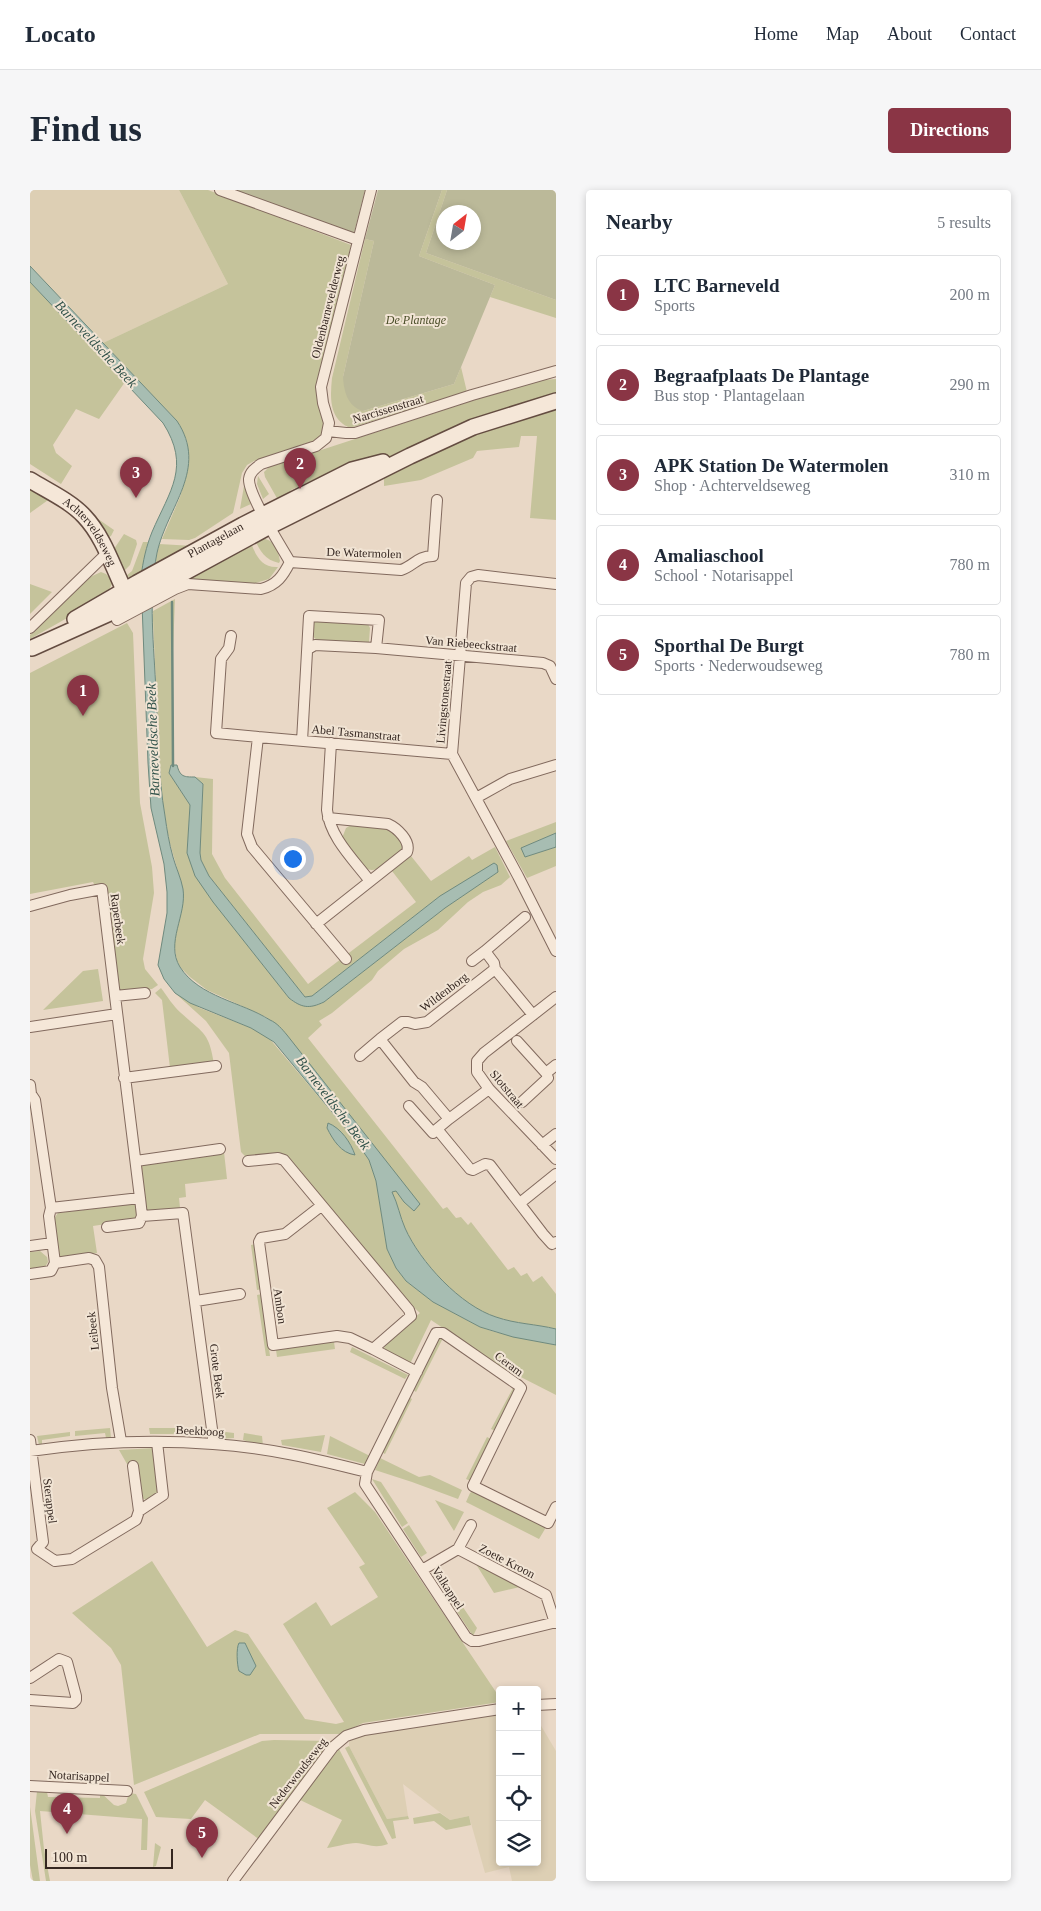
<!DOCTYPE html>
<meta charset="utf-8">
<style>
body{margin:0;font-family:"Times New Roman",serif;background:#f6f6f7;color:#1f2937}
.controls{position:absolute;right:15px;bottom:15px;display:grid;overflow:hidden;border-radius:5px;box-shadow:0 2px 8px #0003}
.controls button{width:45px;height:45px;display:grid;place-items:center;padding:0;border:0;border-bottom:1px solid #e0e1e3;background:#fff;color:#1f2937;font:25px sans-serif}
.compass{position:absolute;left:406px;top:15px;width:45px;height:45px;border-radius:50%;background:#fff;box-shadow:0 2px 8px #0003;rotate:31deg}
.scale{position:absolute;left:15px;bottom:12px;width:128px;box-sizing:border-box;padding-left:5px;border:2px solid #342620;border-top:0;font-size:14px;line-height:18px;white-space:nowrap;color:#342620;-webkit-text-stroke:4px #f1e4d4;paint-order:stroke}
.you{position:absolute;left:262px;top:668px;width:18px;height:18px;margin:-12px;border:4px solid #fff;border-radius:50%;background:#1a73e8;box-shadow:0 0 0 8px #1a73e833}
.badge{display:grid;place-items:center;width:32px;height:32px;border-radius:50%;background:#8a3545;color:#fff;font-size:16px;font-weight:700}
.pin{position:absolute;translate:-50% -41px;filter:drop-shadow(0 1px 2px #0008)}
.pin::after{content:'';position:absolute;top:26px;width:18px;height:15px;background:inherit;clip-path:polygon(0 0,100% 0,50% 100%)}
.list{margin:0;padding:0;list-style:none}
h2{display:flex;justify-content:space-between;align-items:center;height:65px;margin:0;padding:0 20px;font-size:21px}
h2 small{font-size:16px;font-weight:400;color:#747a83}
.list li{display:grid;grid-template-columns:32px 1fr auto;gap:15px;align-items:center;box-sizing:border-box;height:80px;margin:0 10px 10px;padding:0 10px;border:1px solid #e0e1e3;border-radius:5px}
.list b{display:block;font-size:19px;white-space:nowrap}
.list p{margin:0;font-size:16px;white-space:nowrap;color:#747a83}
.list em{font-size:16px;font-style:normal;color:#747a83}
.icon{flex:none;width:28px;height:28px;fill:none;stroke:currentColor;stroke-width:2;stroke-linecap:round;stroke-linejoin:round}
.map{position:relative;flex:none;width:526px;height:1691px;overflow:hidden;border-radius:5px}
header{display:flex;align-items:center;gap:30px;box-sizing:border-box;height:70px;padding:0 25px;background:#fff;border-bottom:1px solid #e0e1e3}
header strong{font-size:24px}
nav{display:flex;gap:28px;margin-inline-start:auto;font-size:18px}
.intro{display:flex;align-items:center;justify-content:space-between;box-sizing:border-box;height:120px;padding:0 30px}
h1{margin:0;font-size:35px}
.button{padding:12px 22px;border-radius:5px;background:#8a3545;color:#fff;font-size:18px;font-weight:700}
main{display:flex;gap:30px;padding:0 30px}
aside{flex:1;background:#fff;border-radius:5px;box-shadow:0 2px 8px #0003}
.map>svg:first-child{display:block}
.farmland{fill:#ddcfb4}
.green{fill:#c5c39b;fill-rule:evenodd}
.cemetery{fill:#bbb999;fill-rule:evenodd}
.water{fill:#a7bdb2;stroke:#6f8a7e}
.lines{fill:none;stroke-linecap:round;stroke-linejoin:round}
.stream{stroke:#6f8a7e;stroke-width:2.5}
.street-casing{stroke:#826a5e;stroke-width:12}
.secondary-casing{stroke:#644c41;stroke-width:18}
.street{stroke:#f5e7d8;stroke-width:10}
.secondary{stroke:#f5e7d8;stroke-width:15}
.labels{text-anchor:middle;dominant-baseline:central;stroke-width:4;stroke-linejoin:round;paint-order:stroke}
.street-label{font-size:12px;fill:#342620;stroke:#f1e4d4}
.park-label{font-size:12px;font-style:italic;fill:#4b4e29;stroke:#f1e4d4}
.water-label{font-size:14px;font-style:italic;fill:#31524a;stroke:#f1e4d4}
</style>
<header>
<strong>Locato</strong>
<nav><a>Home</a><a>Map</a><a>About</a><a>Contact</a></nav>
</header>
<div class="intro"><h1>Find us</h1><a class="button">Directions</a></div>
<main>
<div class="map">
<svg width="526" height="1691" viewBox="0 0 526 1691">
<rect width="100%" height="100%" fill="#e9d8c6"/>
<path class="farmland" d="M0,0H149L198,94L73,153L0,76Z
M470,1523V1672H507V1529L526,1561V1691H482L479,1677L455,1683L439,1626L420,1630L373,1594L378,1626L357,1629L319,1556V1551L322,1549L344,1543Z"/>
<path class="green" d="M149,0H178L321,55L286,198L294,232L293,242L290,247L283,251L224,271L217,275L212,283L203,323L165,348L159,350L132,349L150,307L156,287L159,270L157,251L147,231L73,153L198,94Z
M412,0H417L396,63L526,110V128L460,107L465,95L389,66Z
M335,49L344,51L313,187L333,221L424,194L431,177L437,202L320,238C299,229 300,208 302,188Z
M0,92L95,192L69,229L46,219L23,255L26,263L42,276L31,294L0,274Z
M526,189V204L446,228L365,265L289,293V287L261,300L256,307L248,310L235,287L234,282L239,277L463,204L513,190Z
M526,218V330L500,328L507,246H491L489,257L447,261L443,268L391,290L354,296V287L448,244Z
M228,286L239,304L233,309L227,294Z
M0,296L21,308L0,323Z
M214,296L221,314L210,319Z
M55,320L84,340L81,346L76,348Z
M208,328L211,333L124,380L129,354L164,356Z
M94,344L106,350L107,354L100,375L93,382L82,362Z
M230,348C244,349 248,359 250,371L249,373C235,370 230,361 225,350Z
M113,352H118L111,387L105,389L96,386L102,381Z
M221,353C226,366 232,378 248,377L239,389L222,394L152,392Z
M71,382L76,384L82,390V394L76,406L0,449V445L58,388Z
M0,394L22,402L0,424Z
M145,409L142,486L144,575H141L139,583L160,615L157,663L179,706L259,808C271,817 281,818 294,812L415,718L468,682L410,706L282,806L275,807L179,686L171,670L170,663L173,594L165,587L183,589L182,664L195,688L278,794L386,712L362,681L381,666L401,691L439,666L442,670L465,657L480,687L471,695L453,702L438,712L408,740L374,759L348,781L342,790L302,823L289,831L292,835L278,848L413,1019L417,1017L426,1028L431,1027L438,1035L441,1032L478,1080L484,1077L491,1086L497,1083L503,1092L512,1086L526,1104V1139C506,1134 486,1134 466,1127C430,1116 391,1072 375,1038C370,1027 368,1014 362,1002L366,1000L378,1017L257,845L236,827L177,800L160,787L151,778L147,771L144,754L153,710V699L139,650L131,601L123,430V421Z
M290,431L338,434L340,438L339,452L287,450L281,445V439L284,432Z
M97,433L103,443L110,613L122,677L124,703L113,769L115,779L128,795L122,799L90,801L76,694L65,696L63,692L0,704V483Z
M526,632V643L492,658L495,667L526,657V676L497,688L476,651Z
M323,634L362,638L374,656V660C335,691 340,685 312,648L316,638Z
M68,779L73,811L13,820L53,781Z
M131,798C137,806 143,816 151,823C173,843 179,842 184,874L140,878L132,810L125,803Z
M145,803L170,818L221,838L239,848L326,951L339,970L346,991L357,1059L366,1078L376,1091L403,1112L450,1137L465,1142L526,1155V1205L471,1177L401,1130L380,1174L354,1160L355,1153L390,1123L363,1098L255,965L216,967L211,962L199,863L176,831ZM298,933L308,940L322,957H309L297,938Z
M194,962L197,989L155,994L156,1007L149,1008L150,1018L116,1022L110,972Z
M105,1014L109,1021L108,1029L63,1036L67,1063L32,1068L27,1065L23,1030L28,1023Z
M226,1054L232,1099L227,1100L221,1055Z
M10,1061L17,1067L18,1072L15,1077L0,1080V1062Z
M232,1104L240,1166H236L227,1105Z
M409,1146L413,1148L386,1202L382,1199Z
M304,1152L305,1159L247,1167L246,1160Z
M322,1157L378,1185L375,1189L320,1162Z
M483,1198L486,1201L466,1241L461,1239Z
M378,1207L382,1209L355,1264L351,1262Z
M80,1238L81,1248H76L75,1243L45,1246V1241Z
M119,1238H151V1244H120Z
M188,1241L204,1243V1248L188,1249Z
M40,1242V1246L12,1250V1254L9,1255L7,1246Z
M214,1243L232,1246L233,1256L213,1250Z
M295,1245L291,1262L252,1255L251,1250Z
M300,1246L340,1266L335,1274L297,1264Z
M457,1247L461,1249L441,1291L436,1289Z
M125,1258L129,1304L118,1311L112,1308L107,1274H97L89,1260Z
M350,1268L389,1287L400,1285L432,1300L428,1309L382,1292L345,1280Z
M342,1289L351,1292L378,1333L372,1337Z
M443,1301L514,1335L515,1339L509,1349L436,1312L440,1303Z
M325,1302L345,1322L470,1508V1512L333,1533L310,1544H230L104,1595L91,1475L81,1458L42,1423L122,1371L177,1457L205,1440L218,1444L275,1529L306,1534L314,1532L253,1434L286,1412L301,1436L348,1407L329,1377L335,1374L297,1318Z
M405,1310L434,1322L424,1341Z
M379,1335L397,1363L391,1367L373,1339Z
M444,1371L490,1397L464,1403Z
M412,1386L447,1438L443,1446L406,1390Z
M244,1550L303,1551L230,1650L175,1610L161,1629L126,1627L114,1602L232,1551Z
M319,1556L357,1629L378,1626L379,1629L363,1631L366,1648L362,1649L315,1558Z
M309,1559L358,1654C344,1659 338,1654 326,1653C317,1653 306,1657 297,1658L312,1630L268,1609Z
M0,1601V1617L10,1691H3L0,1675Z
M7,1601L17,1602L18,1607L70,1608V1602L84,1615L88,1616L96,1613L99,1603L106,1604L118,1628L117,1660H111L112,1629L10,1621L14,1659L20,1691H16L5,1621Z
M410,1623L420,1630L439,1626L441,1635L416,1640L404,1631L384,1634L383,1628Z
M125,1653L131,1657L126,1676L123,1677Z"/>
<path class="cemetery" d="M204,0H335L324,43Z
M348,0H412L389,66L465,95L424,194L333,221C317,216 314,201 313,187L344,51L335,49Z
M417,0H526V110L396,63ZM443,22V52H413V22Z"/>
<path class="water" d="M0,76L147,231C179,279 137,317 127,363C118,408 124,456 126,502C128,543 128,585 135,626C137,640 139,653 143,667C146,678 151,688 153,699C157,725 135,753 150,777C169,807 212,812 240,830C247,833 252,839 257,845L390,1014L384,1021L374,1012L366,1001L362,1002C368,1014 370,1027 375,1038C390,1072 431,1116 466,1127C486,1134 506,1134 526,1139V1155L483,1147L450,1137L403,1112L376,1091L366,1078L357,1059L346,991L339,970L326,951L244,852L221,838L160,813L145,803L134,789L128,775L137,723V702L134,674L121,618L118,573L111,387C113,371 116,357 122,342C140,300 161,277 133,233L0,92Z
M141,575H147C150,587 154,587 165,587L173,594L170,663L171,670L179,686L275,807L282,806L410,706L464,673L467,675L468,682L415,718L294,812C279,819 272,818 259,808L183,712L165,686L157,663L160,615L139,583Z
M526,643V657L495,667L491,658Z
M298,933C311,938 321,953 325,965C311,963 303,950 297,938Z
M209,1453H215L226,1476L220,1485H216L209,1481C207,1475 206,1458 209,1453Z"/>
<g class="lines">
<path class="stream" d="M142,412L143,576"/>
<g class="street-casing">
<path id="street" d="M190,0L328,50
M298,241L316,243H325L442,205L526,181
M260,372C251,356 218,305 219,289C220,282 225,278 231,274L286,256L296,248L299,233L293,213L291,197L341,0
M260,372L371,380C384,376 387,366 403,366L407,310
M526,394L448,385L441,387L436,393L422,564L488,686L526,761
M87,430L145,399L158,394L231,399C247,395 253,386 260,372
M0,438L77,363
M201,446L199,458L191,469L186,543L228,547L217,644L222,657L316,769
M278,459L285,455L346,458L513,473L520,476L526,489
M228,547L422,564
M272,551L279,426L349,430L346,458
M301,553L297,620C300,647 323,669 339,690
M446,608L480,589L526,575
M0,716L40,705L72,699L85,806
M495,727L455,761L464,773L465,779L397,832L385,834L378,832H372L350,849L384,892L392,897L419,929L407,939L440,979L443,980L455,974L460,975L513,1044L522,1054L526,1052
M286,734L377,662C381,651 367,638 358,634L298,628
M442,771L455,761
M465,779L503,825
M526,807L454,863L447,871V882L459,899L526,969
M0,837L87,824
M487,851L516,883L518,888L492,912
M330,866L350,849
M516,883L526,875
M94,888L186,876
M0,895L1,904L5,910L21,1018L19,1026L25,1073
M379,916L403,943L407,939
M419,929L459,899
M512,955L526,944
M106,971L190,959
M218,971L248,968L254,970L379,1120L381,1126L343,1159L387,1182
M110,1008L85,806L115,803
M490,1013L526,984
M291,1016L255,1044L231,1048L229,1052L243,1155L307,1146L320,1148L343,1159
M21,1018L110,1008L112,1026L153,1023L184,1254
M77,1037L109,1033L112,1026
M0,1056L22,1053
M0,1084L21,1081L25,1073L59,1068L65,1070L69,1077L82,1198L91,1251
M166,1111L210,1104
M0,1250L13,1352L7,1359L25,1371L42,1369L106,1330L109,1321L103,1276
M0,1261C61,1252 121,1249 183,1254C235,1257 286,1269 337,1282
M526,1317L518,1333L443,1296L491,1198L488,1195L413,1143H406L337,1282L335,1294L436,1447L442,1451H449L526,1432
M109,1321L133,1305L127,1252
M428,1359L441,1335
M392,1380L428,1359L516,1405L525,1433
M0,1488L29,1469L37,1472L46,1506V1510L43,1513L0,1510
M507,1515L526,1514
M0,1596L97,1601
M203,1691L303,1557L316,1546L334,1540L470,1519"/>
</g>
<g class="secondary-casing">
<g id="secondary">
<path id="s1" d="M0,290C18,301 40,311 54,326C75,348 84,381 98,408"/>
<path id="s2" d="M45,429L107,393L213,335L322,280L353,272"/>
<path d="M2,458L80,423L240,336L380,266L443,237L526,211"/>
</g>
</g>
<use href="#street" class="street"/>
<use href="#secondary" class="secondary"/>
</g>
<g class="labels">
<g class="street-label">
<text transform="translate(298 117) rotate(-76)">Oldenbarnevelderweg</text>
<text transform="translate(358 219) rotate(-17)">Narcissenstraat</text>
<text stroke="none"><textPath href="#s1" startOffset="81">Achterveldseweg</textPath></text>
<text stroke="none"><textPath href="#s2" startOffset="161">Plantagelaan</textPath></text>
<text transform="translate(334 363) rotate(2)">De Watermolen</text>
<text transform="translate(441 454) rotate(5)">Van Riebeeckstraat</text>
<text transform="translate(414 512) rotate(-85)">Livingstonestraat</text>
<text transform="translate(326 543) rotate(5)">Abel Tasmanstraat</text>
<text transform="translate(88 729) rotate(82)">Raperbeek</text>
<text transform="translate(414 802) rotate(-37)">Wildenborg</text>
<text transform="translate(477 899) rotate(50)">Slotstraat</text>
<text transform="translate(250 1116) rotate(82)">Ambon</text>
<text transform="translate(63 1141) rotate(-96)">Leibeek</text>
<text transform="translate(479 1174) rotate(37)">Ceram</text>
<text transform="translate(187 1181) rotate(83)">Grote Beek</text>
<text transform="translate(170 1241) rotate(3)">Beekboog</text>
<text transform="translate(20 1311) rotate(83)">Sterappel</text>
<text transform="translate(477 1371) rotate(27)">Zoete Kroon</text>
<text transform="translate(418 1398) rotate(57)">Valkappel</text>
<text transform="translate(268 1583) rotate(-52)">Nederwoudseweg</text>
<text transform="translate(49 1586) rotate(3)">Notarisappel</text>
</g>
<g class="park-label">
<text x="386" y="130">De Plantage</text>
</g>
<g class="water-label">
<text transform="translate(66 154) rotate(47)">Barneveldsche Beek</text>
<text transform="translate(123 550) rotate(-92)">Barneveldsche Beek</text>
<text transform="translate(303 913) rotate(53)">Barneveldsche Beek</text>
</g>
</g>
</svg>
<div class="controls">
<button>+</button>
<button>−</button>
<button><svg class="icon" aria-label="locate" viewBox="0 0 24 24"><circle cx="12" cy="12" r="6"/><path d="M12 2v4M12 18v4M2 12h4M18 12h4"/></svg></button>
<button><svg class="icon" aria-label="layers" viewBox="0 0 24 24"><path d="M12 4l9 5-9 5-9-5zM3 14l9 5 9-5"/></svg></button>
</div>
<svg class="compass" viewBox="-18 -18 36 36"><path d="M0-13l5 13h-10z" fill="#e53935"/><path d="M0 13l5-13h-10z" fill="#747a83"/></svg>
<div class="scale">100 m</div>
<div class="you"></div>
<div class="pin badge" style="left:53px;top:526px">1</div>
<div class="pin badge" style="left:270px;top:299px">2</div>
<div class="pin badge" style="left:106px;top:308px">3</div>
<div class="pin badge" style="left:37px;top:1644px">4</div>
<div class="pin badge" style="left:172px;top:1668px">5</div>
</div>
<aside>
<h2>Nearby<small>5 results</small></h2>
<ul class="list">
<li><span class="badge">1</span><div><b>LTC Barneveld</b><p>Sports</p></div><em>200 m</em></li>
<li><span class="badge">2</span><div><b>Begraafplaats De Plantage</b><p>Bus stop · Plantagelaan</p></div><em>290 m</em></li>
<li><span class="badge">3</span><div><b>APK Station De Watermolen</b><p>Shop · Achterveldseweg</p></div><em>310 m</em></li>
<li><span class="badge">4</span><div><b>Amaliaschool</b><p>School · Notarisappel</p></div><em>780 m</em></li>
<li><span class="badge">5</span><div><b>Sporthal De Burgt</b><p>Sports · Nederwoudseweg</p></div><em>780 m</em></li>
</ul>
</aside>
</main>
